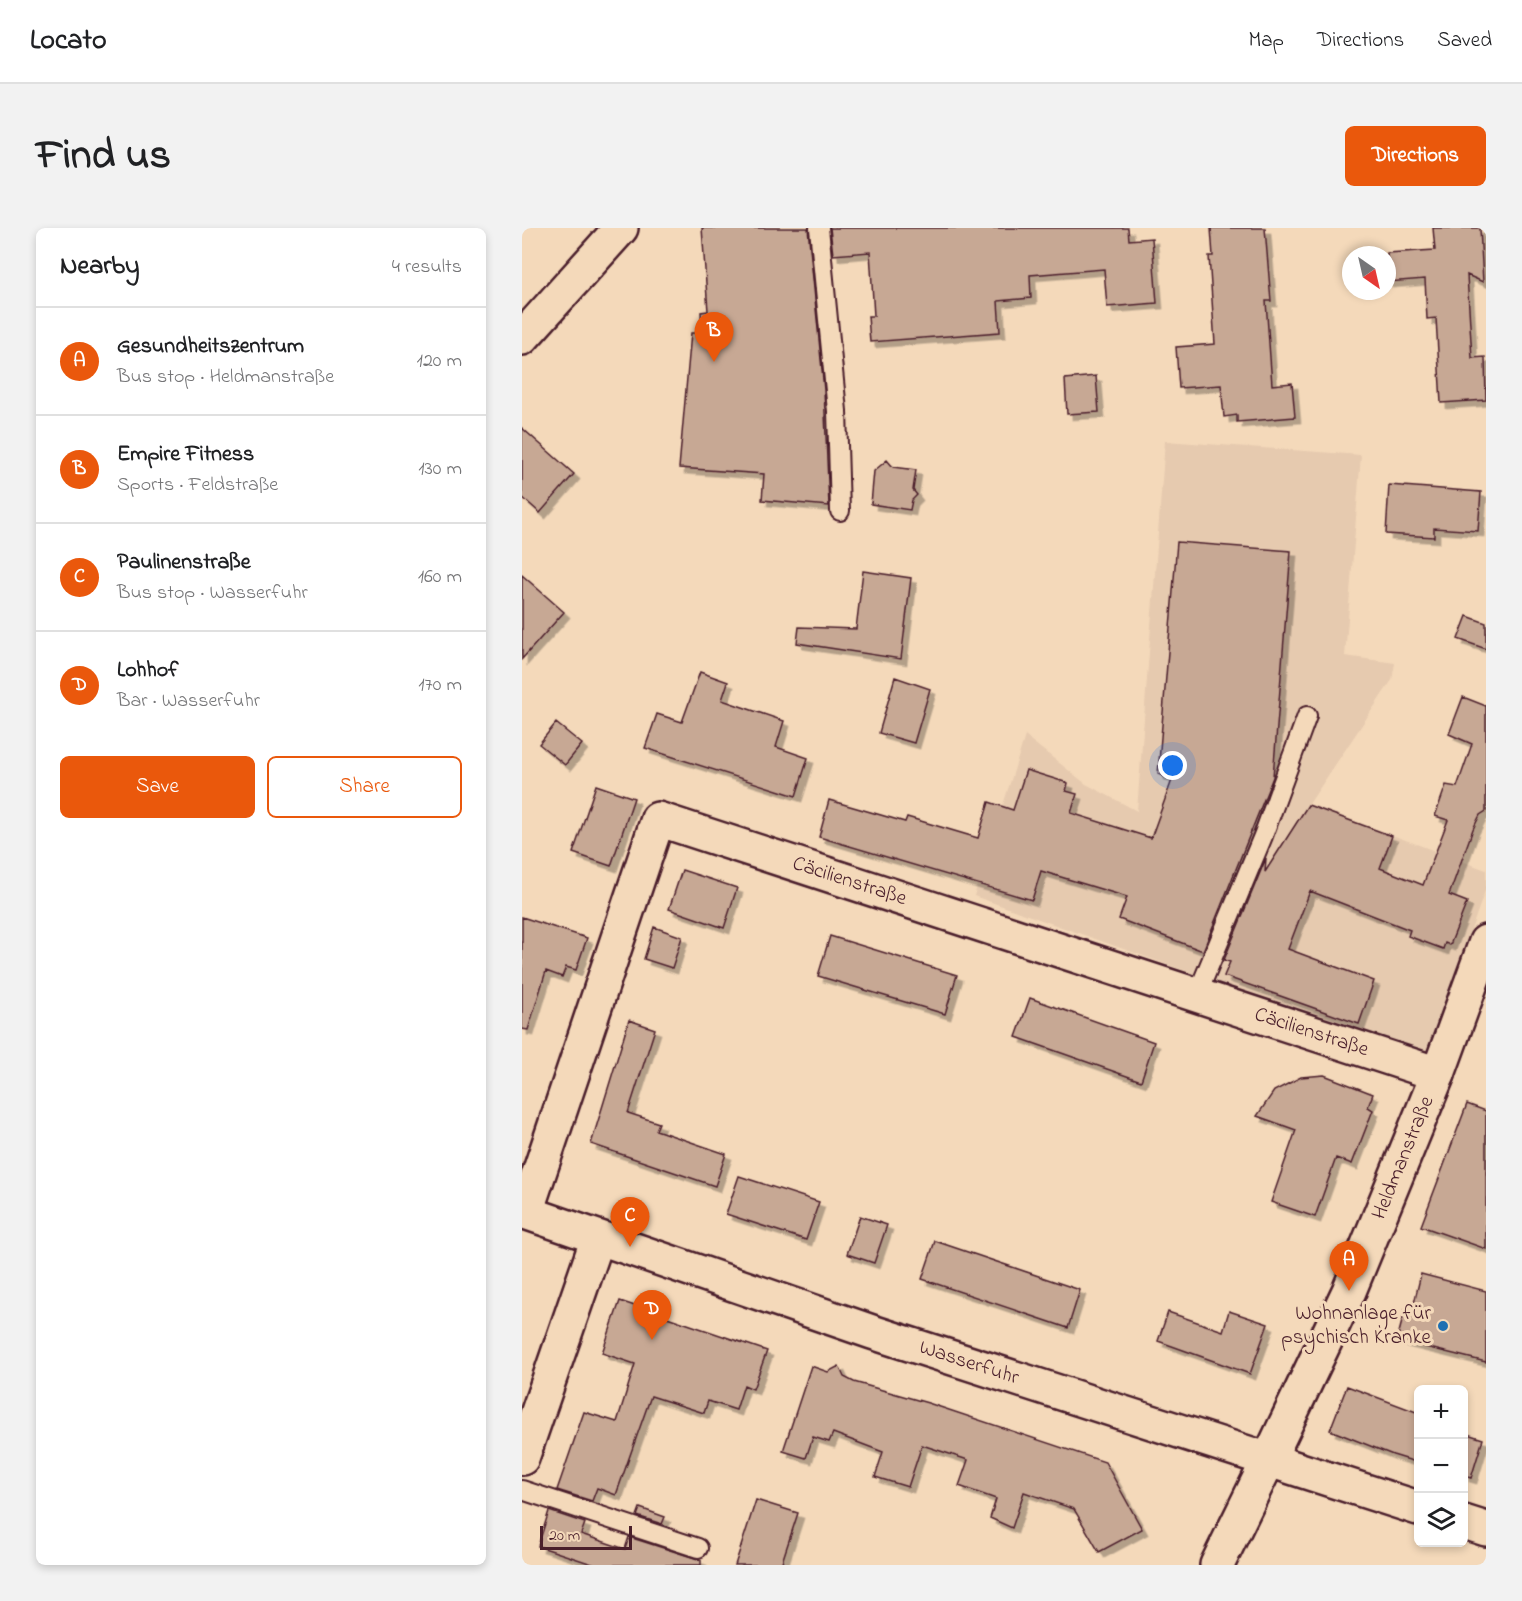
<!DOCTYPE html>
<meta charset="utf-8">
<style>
body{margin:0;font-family:"Indie Flower",sans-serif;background:#f2f2f2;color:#202124}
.controls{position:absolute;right:18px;bottom:18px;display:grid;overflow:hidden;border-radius:9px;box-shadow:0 3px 9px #0003}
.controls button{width:54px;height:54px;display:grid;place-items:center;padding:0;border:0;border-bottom:2px solid #e0e0e0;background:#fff;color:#202124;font:30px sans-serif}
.compass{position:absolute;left:820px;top:18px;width:54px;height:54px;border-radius:50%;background:#fff;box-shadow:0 3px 9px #0003;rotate:146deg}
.scale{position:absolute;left:18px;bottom:15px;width:92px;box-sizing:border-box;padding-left:6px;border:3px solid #4a1f2b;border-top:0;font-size:16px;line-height:21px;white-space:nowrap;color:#4a1f2b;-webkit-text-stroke:4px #f4d9ba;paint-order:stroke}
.you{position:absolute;left:651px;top:538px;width:21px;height:21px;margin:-15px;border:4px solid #fff;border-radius:50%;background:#1a73e8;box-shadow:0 0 0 9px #1a73e833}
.badge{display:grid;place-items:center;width:39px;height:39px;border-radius:50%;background:#ea580c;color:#fff;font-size:20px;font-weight:700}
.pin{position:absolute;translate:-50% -50px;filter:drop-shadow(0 2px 3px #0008)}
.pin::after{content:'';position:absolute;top:32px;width:21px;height:18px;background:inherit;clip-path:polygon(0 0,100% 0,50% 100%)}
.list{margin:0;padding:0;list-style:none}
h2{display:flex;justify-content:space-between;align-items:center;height:78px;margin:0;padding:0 24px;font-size:26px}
h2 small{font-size:20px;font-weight:400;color:#757577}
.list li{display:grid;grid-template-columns:39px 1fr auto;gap:18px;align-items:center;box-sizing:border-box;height:108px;padding:0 24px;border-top:2px solid #e0e0e0}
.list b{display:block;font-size:22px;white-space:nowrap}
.list p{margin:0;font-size:20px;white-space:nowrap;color:#757577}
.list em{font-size:20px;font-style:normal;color:#757577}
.actions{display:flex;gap:12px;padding:18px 24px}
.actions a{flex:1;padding:14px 0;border:2px solid #ea580c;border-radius:9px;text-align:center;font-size:21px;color:#ea580c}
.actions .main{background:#ea580c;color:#fff}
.icon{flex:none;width:33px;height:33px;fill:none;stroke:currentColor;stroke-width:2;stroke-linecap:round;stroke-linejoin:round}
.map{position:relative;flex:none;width:964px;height:1337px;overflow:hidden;border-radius:9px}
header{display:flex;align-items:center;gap:36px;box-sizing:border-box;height:84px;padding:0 30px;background:#fff;border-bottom:2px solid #e0e0e0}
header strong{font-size:28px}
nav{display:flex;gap:33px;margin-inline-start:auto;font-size:21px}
.intro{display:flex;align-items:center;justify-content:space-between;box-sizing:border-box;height:144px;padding:0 36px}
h1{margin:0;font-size:42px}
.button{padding:15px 27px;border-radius:9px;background:#ea580c;color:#fff;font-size:21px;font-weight:700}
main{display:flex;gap:36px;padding:0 36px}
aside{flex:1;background:#fff;border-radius:9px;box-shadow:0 3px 9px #0003}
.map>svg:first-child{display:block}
.built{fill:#e6caaf}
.building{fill:#c7a894;stroke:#4a1f2b;stroke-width:1.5;filter:url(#shadow)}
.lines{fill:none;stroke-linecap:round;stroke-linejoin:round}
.service-casing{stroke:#4a1f2b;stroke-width:22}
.minor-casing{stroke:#4a1f2b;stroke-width:38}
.tertiary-casing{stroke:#4a1f2b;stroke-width:38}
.secondary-casing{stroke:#4a1f2b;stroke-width:38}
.service{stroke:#f4d9ba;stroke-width:18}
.minor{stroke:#f4d9ba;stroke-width:33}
.tertiary{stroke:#f4d9ba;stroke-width:33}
.secondary{stroke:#f4d9ba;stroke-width:33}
.poi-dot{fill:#1f6fb2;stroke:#f4d9ba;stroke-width:2}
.labels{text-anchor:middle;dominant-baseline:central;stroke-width:6;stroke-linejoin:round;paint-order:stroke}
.street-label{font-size:21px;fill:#4a1f2b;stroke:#f4d9ba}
.poi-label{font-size:21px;fill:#4a1f2b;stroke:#f4d9ba;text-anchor:end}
</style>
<header>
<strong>Locato</strong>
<nav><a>Map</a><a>Directions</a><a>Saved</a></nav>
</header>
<div class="intro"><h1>Find us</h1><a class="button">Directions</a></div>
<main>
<aside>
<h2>Nearby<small>4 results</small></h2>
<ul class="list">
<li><span class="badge">A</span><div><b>Gesundheitszentrum</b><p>Bus stop · Heldmanstraße</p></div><em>120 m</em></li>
<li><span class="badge">B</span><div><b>Empire Fitness</b><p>Sports · Feldstraße</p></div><em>130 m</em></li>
<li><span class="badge">C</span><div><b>Paulinenstraße</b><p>Bus stop · Wasserfuhr</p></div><em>160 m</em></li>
<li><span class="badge">D</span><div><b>Lohhof</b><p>Bar · Wasserfuhr</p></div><em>170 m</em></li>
</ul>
<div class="actions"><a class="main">Save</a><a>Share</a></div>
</aside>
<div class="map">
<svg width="964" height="1337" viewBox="0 0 964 1337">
<defs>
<filter id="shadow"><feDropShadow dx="5.5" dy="5.5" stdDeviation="0" flood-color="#0004"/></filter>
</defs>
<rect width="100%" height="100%" fill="#f4d9ba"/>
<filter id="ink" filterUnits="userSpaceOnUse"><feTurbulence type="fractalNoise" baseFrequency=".0167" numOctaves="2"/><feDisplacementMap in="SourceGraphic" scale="12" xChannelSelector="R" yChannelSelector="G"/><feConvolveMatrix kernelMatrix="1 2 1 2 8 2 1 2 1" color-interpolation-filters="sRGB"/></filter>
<g filter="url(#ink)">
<path class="built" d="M643,213L839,227L823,428L873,435L870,452L787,576L964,642V660L904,828L452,668L503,508L564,556L615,583Z"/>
<path class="building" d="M180,0H286L302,162L307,278L240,272L242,246L157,240L169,105H180L179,84L186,83Z
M308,0H606L607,12L630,10L635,75L585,79L582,41L508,47L509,70L476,73L478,104L348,114L346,88H352L348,24L311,27Z
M689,0H743L749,73H744L750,157L770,155L773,189L715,194V187L702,189L699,157L657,160L654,119L693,116L687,28H691Z
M911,0H958L961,54L945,47L950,130L963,129L964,172L919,175L914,90L905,91L903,51L865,54V25L913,22Z
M574,148L577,184L545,186L543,151Z
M0,200L52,246L18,285L0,269Z
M365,232L371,239L394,242L391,262L395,267L390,272L388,282L349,276L352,243Z
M867,257L959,264L956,303L912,300V309L864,306Z
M655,314L769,323L751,549L681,723L597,691L605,669L519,643L510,672L297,609L307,572L383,594L385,589L456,610L467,574L491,582L504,542L546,555L544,563L555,566L549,585L629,610L650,552L636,546Z
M341,343L389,350L379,431L275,415L277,399L334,401Z
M0,347L42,384L0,431Z
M945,388L964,395V421L936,411Z
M178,444L206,454L200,472L262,493L254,519L286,530L274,568L123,520L135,486L160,494Z
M373,449L408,461L392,515L357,505Z
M941,469L964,478V583L958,587L951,601L927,667L945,674L928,717L923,715L921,721L886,708L888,702L788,663L766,721L852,753L837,796L702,748L708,734L702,732L744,630L743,644L786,577L870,608L858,640L901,657L926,592L913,588L924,557L935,559L950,516L927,506Z
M34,495L60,516L43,537L17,516Z
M74,557L112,570L89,638L51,625Z
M160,642L215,660L202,700L147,681Z
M0,689L65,710L54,742L44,739L40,749L24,743L6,802L0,801Z
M132,699L160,709L150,740L122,731Z
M308,708L435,747L423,786L296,748Z
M508,770L632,814L619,853L494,809Z
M107,792L133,801L106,885L137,895L134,902L204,926L193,958L69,916Z
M802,847L851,866L846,879L851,882L830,936L814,930L793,989L749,974L774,902L735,888L752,863L779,849Z
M945,876L964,883V1021L899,998Z
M217,948L297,974L284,1012L204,986Z
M338,988L365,997L352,1035L325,1026Z
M413,1013L558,1062L546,1100L400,1051Z
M899,1046L964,1063V1134L875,1112L883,1082L890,1084Z
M98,1073L245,1123L231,1161L222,1157L214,1182L186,1173L182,1185L129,1168L94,1267L75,1260L70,1273L35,1262L62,1184L95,1194L113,1136L80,1125Z
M707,1083L746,1096L728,1146L636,1113L646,1084L701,1103Z
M289,1138L306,1144L317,1138L322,1149L332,1154L406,1175L583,1234L620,1301L577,1324L552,1281L502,1264L490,1300L468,1290L474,1271L437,1258L446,1232L400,1217L386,1259L353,1249L361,1224L311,1205L307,1214L291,1209L284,1230L261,1223Z
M825,1158L897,1185V1235L871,1227L808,1202Z
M942,1205L961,1211L949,1250L942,1248Z
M234,1272L276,1285L259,1337H213Z
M118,1280L143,1289L140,1296L115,1288Z
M27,1283L63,1295L59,1306L103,1321L107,1309L179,1332V1337H73L16,1318Z"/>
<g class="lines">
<g class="service-casing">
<path id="service" d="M297,0L315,183L318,283
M675,767L741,608L785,488
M0,1262L176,1320"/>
</g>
<g class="minor-casing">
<g id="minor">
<path d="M0,110L99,0"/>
<path id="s1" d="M4,984L136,591L916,846"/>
<path d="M0,1230L76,1010"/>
</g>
</g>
<g class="tertiary-casing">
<g id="tertiary">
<path id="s2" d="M746,1233L827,1063L916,846L964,714"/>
</g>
</g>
<g class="secondary-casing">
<g id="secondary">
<path id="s3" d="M0,983L350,1104L896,1280"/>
<path d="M942,1294L964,1301"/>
<path d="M695,1337L746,1233"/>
</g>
</g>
<use href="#service" class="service"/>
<use href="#minor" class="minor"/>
<use href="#tertiary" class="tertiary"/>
<use href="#secondary" class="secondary"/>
</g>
</g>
<circle class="poi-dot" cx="921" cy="1098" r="6"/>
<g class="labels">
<g class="street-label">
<text stroke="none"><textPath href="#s1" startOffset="616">Cäcilienstraße</textPath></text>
<text stroke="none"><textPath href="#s1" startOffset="1102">Cäcilienstraße</textPath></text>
<text stroke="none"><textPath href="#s2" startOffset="332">Heldmanstraße</textPath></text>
<text stroke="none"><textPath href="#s3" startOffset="472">Wasserfuhr</textPath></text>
</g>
<g class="poi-label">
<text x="909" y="1086">Wohnanlage für<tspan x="909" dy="24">psychisch Kranke</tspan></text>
</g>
</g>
</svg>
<div class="controls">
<button>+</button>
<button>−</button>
<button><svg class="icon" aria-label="layers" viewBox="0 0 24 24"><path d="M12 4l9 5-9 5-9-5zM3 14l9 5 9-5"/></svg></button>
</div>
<svg class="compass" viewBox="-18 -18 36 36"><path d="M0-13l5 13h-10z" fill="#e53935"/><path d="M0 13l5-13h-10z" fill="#757577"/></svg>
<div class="scale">20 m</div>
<div class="you"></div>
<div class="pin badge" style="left:827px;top:1063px">A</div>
<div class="pin badge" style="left:192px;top:134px">B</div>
<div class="pin badge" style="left:108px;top:1019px">C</div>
<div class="pin badge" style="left:130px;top:1112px">D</div>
</div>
</main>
